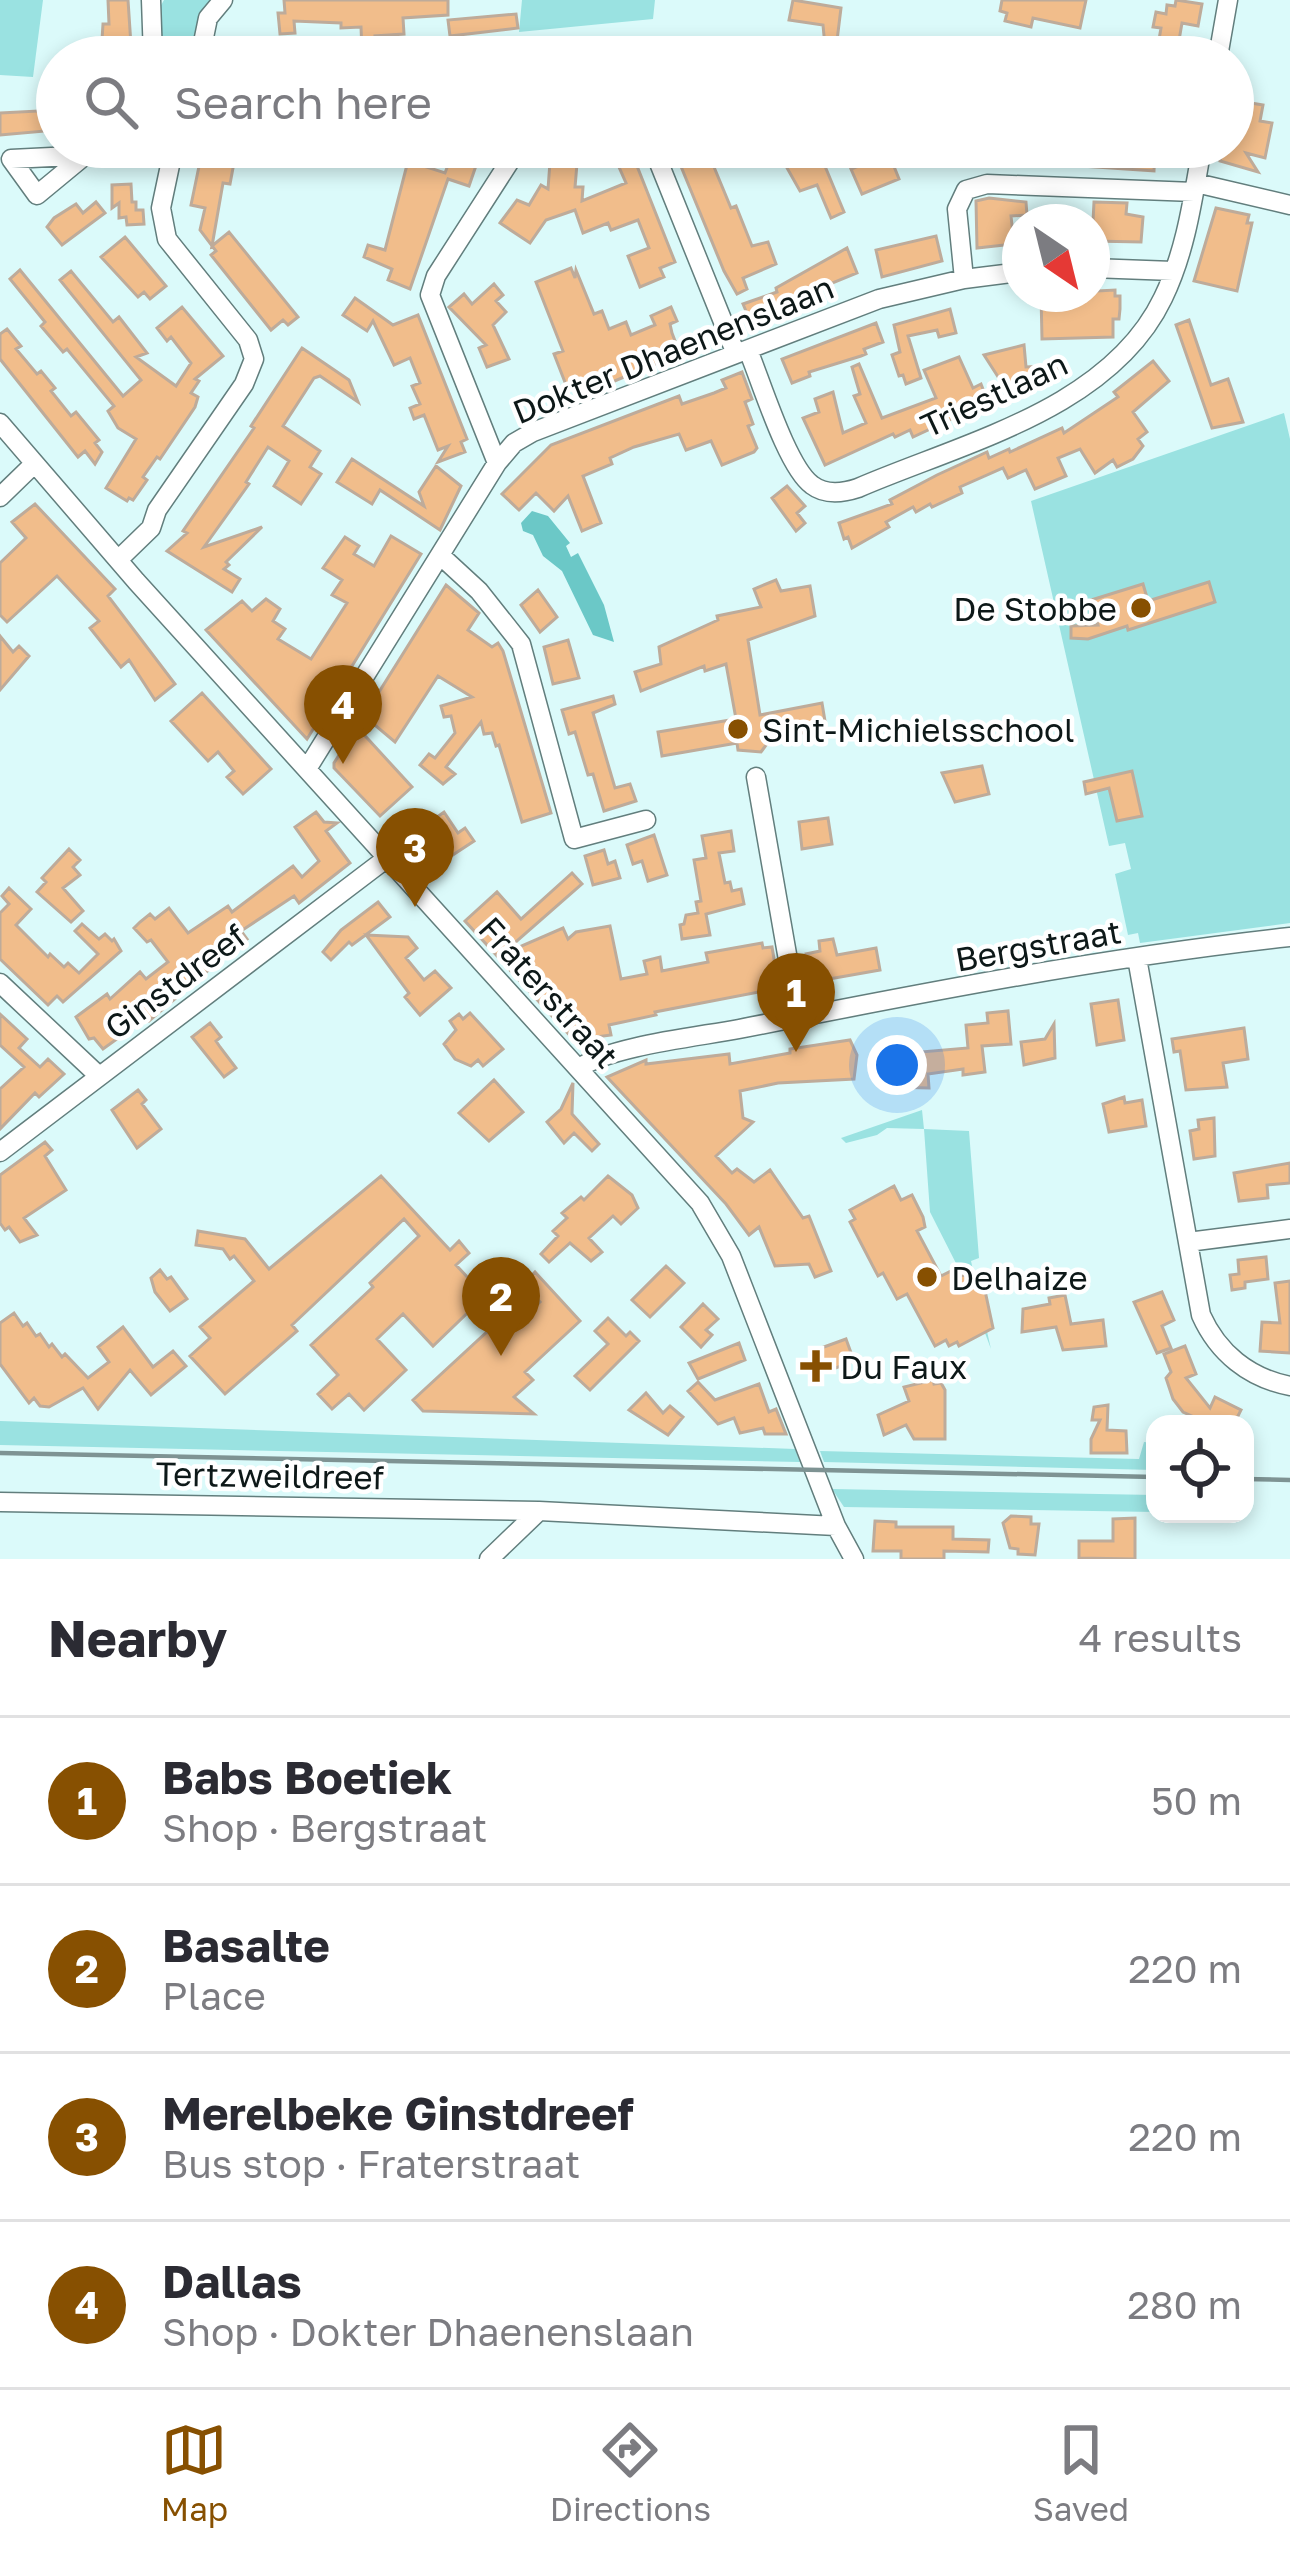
<!DOCTYPE html>
<meta charset="utf-8">
<style>
body{margin:0;font-family:"Golos Text",sans-serif;background:#f2f2f3;color:#2b2b33}
.controls{position:absolute;right:36px;bottom:36px;display:grid;overflow:hidden;border-radius:24px;box-shadow:0 6px 18px #0003}
.controls button{width:108px;height:108px;display:grid;place-items:center;padding:0;border:0;border-bottom:3px solid #e1e1e2;background:#fff;color:#2b2b33;font:60px sans-serif}
.compass{position:absolute;left:1002px;top:204px;width:108px;height:108px;border-radius:50%;background:#fff;box-shadow:0 6px 18px #0003;rotate:145deg}
.you{position:absolute;left:897px;top:1065px;width:42px;height:42px;margin:-30px;border:9px solid #fff;border-radius:50%;background:#1a73e8;box-shadow:0 0 0 18px #1a73e833}
.badge{display:grid;place-items:center;width:78px;height:78px;border-radius:50%;background:#875001;color:#fff;font-size:39px;font-weight:700}
.pin{position:absolute;translate:-50% -99px;filter:drop-shadow(0 3px 6px #0008)}
.pin::after{content:'';position:absolute;top:63px;width:42px;height:36px;background:inherit;clip-path:polygon(0 0,100% 0,50% 100%)}
.list{margin:0;padding:0;list-style:none}
h2{display:flex;justify-content:space-between;align-items:center;height:156px;margin:0;padding:0 48px;font-size:51px}
h2 small{font-size:39px;font-weight:400;color:#7c7c81}
.list li{display:grid;grid-template-columns:78px 1fr auto;gap:36px;align-items:center;box-sizing:border-box;height:168px;padding:0 48px;border-top:3px solid #e1e1e2}
.list b{display:block;font-size:45px;white-space:nowrap}
.list p{margin:0;font-size:39px;white-space:nowrap;color:#7c7c81}
.list em{font-size:39px;font-style:normal;color:#7c7c81}
.icon{flex:none;width:66px;height:66px;fill:none;stroke:currentColor;stroke-width:2;stroke-linecap:round;stroke-linejoin:round}
.map{position:relative;flex:none;width:1290px;height:1559px;overflow:hidden}
.search{position:absolute;background:#fff;box-shadow:0 6px 18px #0003;left:36px;right:36px;top:36px;height:132px;display:flex;align-items:center;gap:30px;box-sizing:border-box;padding:0 42px;border-radius:66px;color:#7c7c81;font-size:45px}
.sheet{height:828px;background:#fff}
nav{display:flex;justify-content:space-around;align-items:center;box-sizing:border-box;height:168px;border-top:3px solid #e1e1e2;background:#fff;font-size:33px;color:#7c7c81}
nav a{display:grid;justify-items:center;gap:6px}
nav .on{color:#875001}
.map>svg:first-child{display:block}
.green{fill:#9ae2e1}
.water{fill:#6bc8c7}
.building{fill:#f1bd8b;stroke:#beab9a;stroke-width:3}
.lines{fill:none;stroke-linecap:round;stroke-linejoin:round}
.minor-casing{stroke:#627e7d;stroke-width:21}
.minor{stroke:#fff;stroke-width:18}
.rail{stroke:#7e9393;stroke-width:4.5}
.poi-dot{fill:#875001;stroke:#fff;stroke-width:4.5}
.labels{text-anchor:middle;dominant-baseline:central;stroke-width:9;stroke-linejoin:round;paint-order:stroke}
.street-label{font-size:33px;fill:#0d1818;stroke:#fff}
.poi-label{font-size:33px;fill:#0d1818;stroke:#fff;text-anchor:start}
</style>
<div class="map">
<svg width="1290" height="1559" viewBox="0 0 1290 1559">
<rect width="100%" height="100%" fill="#dbfafa"/>
<path class="green" d="M0,0H43L33,77L0,75Z
M164,0H215L194,57H162L160,7Z
M522,0H655L653,19L519,32Z
M1284,413L1290,439V923L1140,943L1138,933L1128,935L1115,874L1131,869L1125,843L1109,846L1031,501Z
M922,1110L924,1129L969,1131L979,1258L971,1261L991,1349L967,1285L930,1212L924,1129L887,1128L877,1135L846,1143L841,1138Z
M0,1421L795,1449L800,1462L0,1445Z
M1144,1442L1155,1443V1470L824,1462L820,1451L1139,1459Z
M832,1489L1155,1495V1512L844,1507Z"/>
<path class="water" d="M532,511L548,516L570,543L566,546L571,557L578,553L604,605L614,642L593,635L562,571L543,556L533,535L523,531L521,523Z"/>
<path class="building" d="M108,0H128L131,45L122,46V55L101,56L103,24H109Z
M284,0H448V15L403,18L404,34L375,36L376,50L362,51L361,27L341,28V23L294,21L295,33L280,34L278,13H285Z
M793,0L841,8L835,57H795V48L825,46L823,25L789,20Z
M1002,0H1086L1080,28L1033,18L1031,27L1005,21L1007,13L1000,11Z
M1176,0L1202,4L1198,26L1182,23L1178,46L1204,51V57H1156L1161,28L1153,27L1156,12L1166,14L1167,5L1175,6Z
M516,14L518,28L450,36L448,20Z
M1233,100L1263,105L1260,121L1272,123L1265,158L1246,153L1258,172L1220,161L1223,147H1233Z
M57,110V130L0,135V113Z
M203,147H233L232,152H236L230,184L223,183L212,246L229,232L298,317L288,325L283,320L271,330L211,255L216,251L200,230L205,208L191,205Z
M673,147H717L723,164L714,167L731,208L736,206L752,246L768,242L776,264L743,278L747,289L737,294L724,271Z
M812,147H817L844,212L831,218L817,185L800,191L782,159Z
M982,147H1045V165H982Z
M1068,147H1155L1154,171L1067,165Z
M454,149L479,157L469,186L448,179L410,289L388,280L392,269L364,257L368,245L385,250L408,161L445,173Z
M551,149L578,152L575,187H583L582,201L626,183L619,167L635,161L675,262L660,268L664,277L640,287L628,256L649,248L638,220L611,230L608,223L583,233L575,210L546,220L530,243L500,223L517,200L529,205L541,185L548,189Z
M889,154L899,179L862,194L851,169Z
M131,184L132,202H136V210H143L144,224L127,225L126,217L119,218V203L112,208V185Z
M989,198L1026,202L1027,215L1011,216L1014,244L977,248L976,201Z
M96,202L105,213L62,245L47,227L54,218L76,204L83,213Z
M1094,202L1127,203L1126,214L1143,217L1141,242L1092,241Z
M1216,208L1249,215L1247,223H1252L1237,291L1194,281Z
M936,236L942,261L882,277L876,250Z
M125,237L166,286L150,299L144,292L138,297L101,257Z
M847,248L857,273L815,290L802,298L804,304L752,325L743,304L777,292L776,288Z
M571,268L575,278L576,270L594,314L602,311L609,329L626,322L631,335L655,325L651,316L671,307L677,321L670,324L672,333L680,354L605,385L602,376L568,390L554,354L563,351L536,282Z
M20,270L123,396L141,380L60,280L71,271L113,322L119,317L147,353L136,357L176,386L191,363L171,337L167,341L157,328L182,307L223,356L195,379L199,381L191,393L198,397L195,407L160,459L157,457L143,477L147,480L133,500L129,498L127,501L106,488L136,439L118,428L108,411L114,406L67,349L63,352L41,326L45,322L10,279Z
M494,284L503,295L496,301L506,312L493,325L509,359L487,367L479,348L486,345L449,307L464,294L472,304Z
M1115,290V296H1120V309L1119,319H1113V337L1042,339L1041,294Z
M355,298L393,325L418,315L467,439L461,442L465,452L438,462L448,446L438,450L424,415L414,419L410,408L420,404L412,386L420,383L410,358L394,365L373,321L367,331L343,315Z
M950,309L956,333L939,337L937,330L908,336L921,378L906,384L903,375L899,376L892,355L900,352L894,325Z
M1189,320L1211,385L1228,379L1243,422L1212,428L1176,325Z
M876,323L883,342L864,349L866,354L861,356L809,372L810,376L792,383L782,359Z
M7,329L21,346L16,349L37,374L41,371L55,388L51,391L71,416L76,412L99,440L95,443L102,452L95,464L85,451L78,457L0,359V334Z
M1024,345L1026,367L1064,365L1011,397L984,355Z
M302,348L349,380L358,402L320,376L314,378L283,426L320,451L310,467L321,474L301,504L274,486L289,461L268,447L246,482L249,484L204,547L262,527L226,562L229,565L224,569L240,579L232,592L167,551L187,533L183,531L254,428L251,426Z
M959,357L973,388L981,384L988,402L913,437L910,430L895,437L893,434L825,465L803,418L819,412L815,399L833,392L843,433L866,423L854,396L860,394L852,367L859,364L882,418L936,398L924,370Z
M1153,361L1169,381L1133,412L1147,432L1138,439L1143,446L1133,459L1117,467L1113,460L1095,473L1080,449L1058,458L1066,476L1035,489L1026,470L1008,478L1003,468L960,487L962,493L932,507L930,504L916,512L913,507L886,522L889,527L852,548L848,537L844,539L839,523L892,504L890,500L937,475L987,452L989,458L1009,449L1010,452L1062,428L1064,433L1118,397L1114,392Z
M742,372L752,399L745,402L753,424L748,426L757,448L754,452L722,465L711,441L686,450L679,434L634,447L610,458L612,464L583,476L601,523L582,531L568,496L554,511L536,493L519,510L502,494L551,445L679,396L682,404L714,393L726,388L722,380Z
M352,459L424,506L419,492L436,466L461,486L440,530L380,490L372,504L337,482Z
M787,486L805,506L797,513L805,523L796,531L772,498Z
M35,504L115,589L108,596L175,684L155,700L129,660L121,667L90,628L99,621L57,576L7,622L0,615V563L26,538L12,522Z
M391,536L421,554L307,739L206,630L242,601L252,611L266,599L280,609L273,621L285,629L278,639L311,659L347,603L332,595L342,580L323,568L345,537L359,546L354,554L374,566Z
M776,580L781,591L810,586L815,616L748,640L760,715L822,703L826,727L769,741L761,752L738,750L737,743L662,756L658,732L736,719L726,664L705,671L704,666L641,691L635,672L661,664L659,647L718,620L717,616L761,607L754,589Z
M1209,582L1215,602L1128,630L1127,626L1088,639L1071,638V626L1098,625L1091,600L1143,584L1148,601Z
M446,585L479,613L468,630L492,647L498,643L503,651L551,813L522,822L499,745L496,746L492,733L484,734L481,722L446,767L455,774L443,784L420,765L429,754L435,758L455,733L451,716L444,717L441,706L472,697L438,676L395,742L364,716Z
M538,590L557,617L540,632L521,605Z
M0,636L13,652L19,646L29,656L0,690Z
M568,640L579,678L553,684L544,647Z
M202,693L271,769L243,794L227,777L234,771L218,752L208,761L171,721Z
M613,696L615,704L593,713L615,788L630,784L636,801L604,811L593,774L588,775L575,732L569,734L562,710Z
M357,727L412,787L380,816L334,768V763Z
M982,766L989,794L955,802L942,773Z
M1132,771L1142,816L1117,821L1109,788L1086,794L1084,782Z
M316,812L324,822L337,823L326,831L350,863L299,903L294,896L241,931L247,939L213,959L217,963L149,1021L146,1018L103,1049L94,1038L89,1039L76,1017L107,994L110,999L140,972L146,979L168,962L151,940L147,942L134,928L140,922L150,914L155,919L169,908L188,933L228,906L232,912L293,866L302,877L319,861L295,827Z
M444,812L458,833L465,828L474,841L433,868L410,836Z
M828,818L832,844L802,849L799,822Z
M731,831L734,851L719,853L725,883L730,882L732,891L741,889L744,904L706,914L710,935L682,939L680,925L684,924L686,915L698,913L696,902L701,901L694,860L706,858L702,836Z
M654,835L667,875L648,881L642,861L633,864L627,845Z
M69,849L80,860L73,867L80,875L63,888L83,911L71,922L37,892L46,882L42,878Z
M604,850L608,864L615,861L620,878L593,885L585,856Z
M572,873L582,884L501,955L563,928L568,939L576,932L610,926L621,979L647,974L644,961L660,957L662,971L708,962L706,953L762,943L763,948L772,947L779,988L655,1012L656,1015L609,1025L611,1035L574,1040L465,921L497,892L521,919Z
M9,888L31,909L16,925L48,957L50,954L64,967L68,963L79,973L98,954L75,931L82,924L99,939L105,934L112,941L114,939L121,951L63,1002L57,996L48,1005L0,959V913L9,904L2,896Z
M378,902L390,917L352,945L349,942L331,960L323,952L341,930Z
M366,935L408,937L417,948L406,958L424,980L435,971L451,988L420,1015L405,997L409,993Z
M833,939L837,955L876,948L880,970L812,982L806,954L820,951L819,941Z
M1118,1000L1124,1040L1097,1045L1091,1004Z
M1008,1011L1011,1044L982,1046L985,1072L963,1075V1069L928,1074L929,1088L887,1087L886,1074L881,1073V1046L909,1049L910,1053L968,1048L966,1025L988,1023L987,1013Z
M470,1013L503,1049L483,1066L478,1060L471,1066L455,1059L444,1044L456,1030L450,1021L459,1014L463,1019Z
M0,1014L27,1039L19,1048L40,1067L48,1059L64,1074L39,1097L35,1093L0,1129V1089L24,1067L0,1045Z
M210,1023L221,1037L216,1041L220,1047L236,1068L224,1077L192,1037Z
M1054,1024L1055,1058L1024,1065L1021,1042L1045,1039Z
M1244,1028L1248,1059L1223,1063L1227,1087L1186,1090L1180,1051L1174,1052L1172,1039Z
M850,1040L857,1055L854,1079L778,1083L740,1091L743,1118L753,1122L716,1156L732,1173L737,1169L754,1182L770,1170L803,1218L809,1216L831,1271L815,1277L809,1264L775,1266L759,1227L749,1235L726,1204L607,1077L646,1060V1064L729,1054L730,1064L790,1053V1049Z
M494,1080L523,1112L489,1141L459,1113Z
M573,1083L572,1114L599,1144L592,1151L574,1133L564,1143L547,1122L561,1109Z
M138,1090L146,1100L142,1104L161,1129L137,1148L112,1110Z
M1124,1097L1125,1103L1142,1100L1146,1126L1109,1132L1103,1104Z
M1214,1118L1215,1156L1194,1159L1190,1131L1199,1129L1198,1120Z
M45,1142L52,1150L45,1156L66,1190L24,1218L37,1235L20,1242L9,1227L5,1230L0,1223V1175Z
M1290,1163V1183L1267,1185L1268,1198L1239,1201L1234,1173Z
M381,1176L450,1250L459,1241L469,1253L456,1265L485,1296L433,1346L403,1314L377,1339L406,1370L364,1410L349,1394L332,1409L318,1394L338,1375L311,1345L373,1287L370,1283L419,1236L404,1219L292,1325L297,1331L225,1394L190,1356L210,1338L200,1327L254,1281L234,1256L230,1259L223,1249L196,1245L198,1231L245,1239L269,1269Z
M608,1176L632,1195L638,1208L621,1224L613,1216L589,1238L602,1252L591,1261L570,1243L549,1262L541,1254L558,1236L553,1231L567,1218L562,1213L581,1197L584,1200Z
M894,1186L901,1200L912,1195L923,1217L925,1227L917,1231L941,1276L951,1271L954,1277L981,1272L993,1328L959,1346L957,1342L949,1346L946,1340L935,1346L907,1294L897,1299L883,1273L878,1276L850,1222L855,1219L850,1210Z
M1266,1257L1268,1279L1245,1282V1288L1232,1290L1230,1275L1239,1274L1238,1260Z
M666,1266L684,1283L650,1317L632,1300Z
M160,1270L167,1279L171,1277L187,1299L170,1311L155,1292L151,1278Z
M535,1272L580,1321L525,1372L533,1380L514,1397L534,1414L423,1411L413,1400L488,1331L497,1341L540,1302L523,1284Z
M1290,1281V1353L1260,1351L1262,1322L1280,1323L1275,1283Z
M1162,1292L1174,1320L1162,1326L1171,1348L1157,1353L1134,1302Z
M1065,1295L1071,1324L1103,1320L1106,1346L1063,1350L1056,1327L1022,1332L1023,1309L1050,1304L1049,1298Z
M703,1304L718,1319L706,1330L712,1335L701,1347L681,1327Z
M14,1313L23,1326L27,1323L36,1336L40,1334L49,1347L52,1344L62,1357L65,1354L88,1378L109,1362L98,1347L123,1327L153,1367L173,1351L186,1366L151,1395L130,1370L98,1409L83,1388L49,1407L40,1406L34,1398L29,1403L0,1364V1323Z
M608,1318L626,1336L630,1332L639,1341L590,1390L575,1376L608,1344L595,1331Z
M846,1339L854,1361L815,1376L810,1352Z
M739,1343L745,1360L698,1379L689,1363Z
M1185,1346L1196,1374L1186,1378L1210,1408L1215,1397L1241,1410L1234,1424L1214,1418L1210,1424L1183,1412L1173,1399L1166,1378L1171,1372L1164,1354Z
M933,1380L934,1384L941,1383L945,1390V1439H914L906,1425L884,1435L878,1415L909,1401L904,1387Z
M698,1382L715,1400L759,1384L769,1412L776,1409L786,1434H765L763,1428L740,1433L734,1418L718,1424L688,1391Z
M646,1393L663,1413L670,1406L683,1417L668,1435L629,1410Z
M1108,1405L1107,1430L1126,1431L1127,1453H1091V1439L1100,1420H1092L1094,1407Z
M1011,1516L1031,1517V1524H1039L1035,1555L1018,1554V1549L1010,1548L1003,1523Z
M1135,1518V1559L1079,1558V1541H1113V1519Z
M875,1521L896,1522V1527H953V1539L989,1540L988,1552L944,1551V1559H901V1551H873Z"/>
<g class="lines">
<g class="minor-casing">
<path id="minor" d="M151,0L153,57
M200,57L208,18L223,0
M1218,57L1228,0
M648,147L657,158L736,354
M83,157L37,195L11,159L173,151L174,147
M1196,183L1290,205
M1092,268L1173,271
M964,279L957,209L966,190L987,184L1194,192
M748,350C761,381 787,467 812,485C825,495 843,493 858,488C962,443 1110,409 1163,298C1186,251 1193,198 1202,147
M0,423L136,581L700,1203L731,1256L836,1526L854,1559
M497,463L430,295L436,276L519,147
M0,497L34,464
M441,556L479,591L521,644L574,839L646,820
M118,560L151,528L157,510L244,384L254,359L248,340L167,239L161,208L173,151
M307,769L497,463L514,443L533,432L879,299L964,279L1020,272
M756,777L798,1017
M1137,958L1201,1315C1218,1353 1249,1378 1290,1386
M0,983L99,1076
M579,1068C611,1046 697,1037 739,1029C921,993 1105,957 1290,937
M0,1152L387,858
M1188,1242L1290,1229
M0,1502L539,1511
M489,1559L539,1511L836,1526"/>
</g>
<use href="#minor" class="minor"/>
<path class="rail" d="M0,1453L1155,1477
M1245,1479L1290,1480"/>
</g>
<g class="poi-dot">
<circle cx="1141" cy="608" r="12"/>
<circle cx="738" cy="729" r="12"/>
<circle cx="927" cy="1277" r="12"/>
<path d="M810 1348h12v12h12v12h-12v12h-12v-12h-12v-12h12z"/>
</g>
<g class="labels">
<g class="street-label">
<text transform="translate(673 349) rotate(-22)">Dokter Dhaenenslaan</text>
<text transform="translate(994 394) rotate(-25)">Triestlaan</text>
<text transform="translate(1038 945) rotate(-10)">Bergstraat</text>
<text transform="translate(175 981) rotate(-37)">Ginstdreef</text>
<text transform="translate(549 992) rotate(48)">Fraterstraat</text>
<text transform="translate(270 1475) rotate(1)">Tertzweildreef</text>
</g>
<g class="poi-label">
<text x="1117" y="608" text-anchor="end">De Stobbe</text>
<text x="762" y="729">Sint-Michielsschool</text>
<text x="951" y="1277">Delhaize</text>
<text x="840" y="1366">Du Faux</text>
</g>
</g>
</svg>
<div class="controls">
<button><svg class="icon" aria-label="locate" viewBox="0 0 24 24"><circle cx="12" cy="12" r="6"/><path d="M12 2v4M12 18v4M2 12h4M18 12h4"/></svg></button>
</div>
<svg class="compass" viewBox="-18 -18 36 36"><path d="M0-13l5 13h-10z" fill="#e53935"/><path d="M0 13l5-13h-10z" fill="#7c7c81"/></svg>
<div class="you"></div>
<div class="pin badge" style="left:796px;top:1052px">1</div>
<div class="pin badge" style="left:501px;top:1356px">2</div>
<div class="pin badge" style="left:415px;top:907px">3</div>
<div class="pin badge" style="left:343px;top:764px">4</div>
<div class="search"><svg class="icon" aria-label="search" viewBox="0 0 24 24"><circle cx="10" cy="10" r="6"/><path d="M15 15l6 6"/></svg>Search here</div>
</div>
<section class="sheet">
<h2>Nearby<small>4 results</small></h2>
<ul class="list">
<li><span class="badge">1</span><div><b>Babs Boetiek</b><p>Shop · Bergstraat</p></div><em>50 m</em></li>
<li><span class="badge">2</span><div><b>Basalte</b><p>Place</p></div><em>220 m</em></li>
<li><span class="badge">3</span><div><b>Merelbeke Ginstdreef</b><p>Bus stop · Fraterstraat</p></div><em>220 m</em></li>
<li><span class="badge">4</span><div><b>Dallas</b><p>Shop · Dokter Dhaenenslaan</p></div><em>280 m</em></li>
</ul>
</section>
<nav>
<a class="on"><svg class="icon" aria-label="map" viewBox="0 0 24 24"><path d="M3 6l6-2 6 2 6-2v14l-6 2-6-2-6 2zM9 4v14M15 6v14"/></svg>Map</a>
<a><svg class="icon" aria-label="directions" viewBox="0 0 24 24"><path d="M12 3l9 9-9 9-9-9zM9 14v-3h6M13 9l2 2-2 2"/></svg>Directions</a>
<a><svg class="icon" aria-label="saved" viewBox="0 0 24 24"><path d="M7 4h10v16l-5-4-5 4z"/></svg>Saved</a>
</nav>
